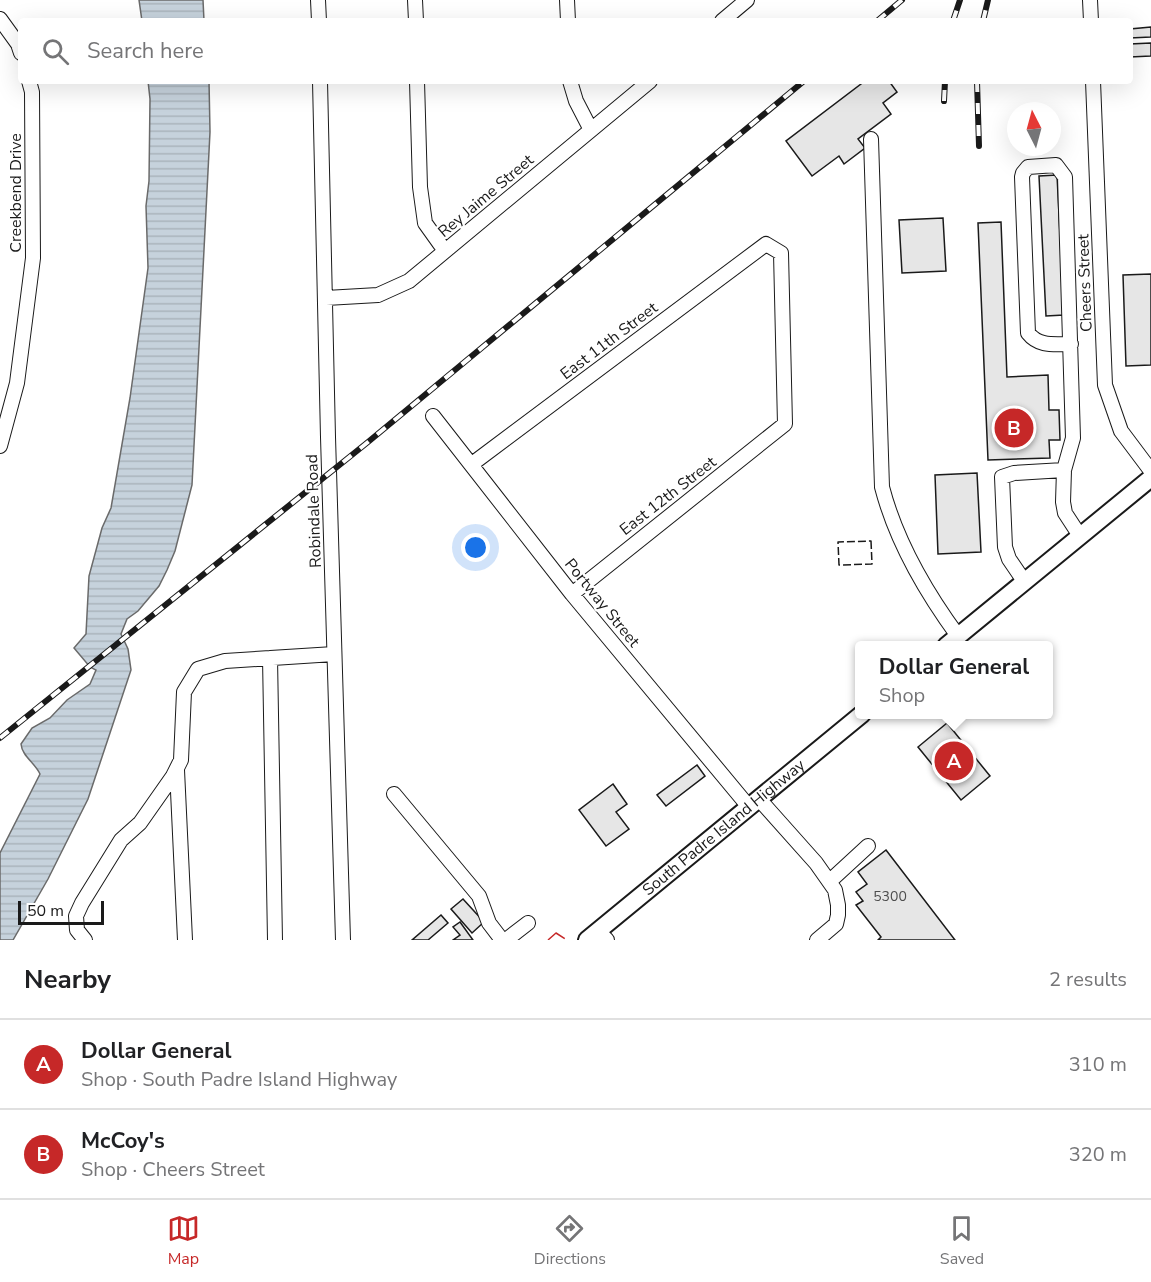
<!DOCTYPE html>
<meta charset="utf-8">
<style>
body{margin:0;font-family:"Nunito Sans",sans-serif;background:#f2f2f2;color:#202124}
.compass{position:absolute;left:1007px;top:102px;width:54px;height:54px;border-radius:50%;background:#fff;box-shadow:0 6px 24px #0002;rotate:354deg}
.scale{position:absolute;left:18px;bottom:15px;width:86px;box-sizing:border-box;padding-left:6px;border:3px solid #1a1a1a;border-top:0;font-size:16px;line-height:21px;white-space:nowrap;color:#1a1a1a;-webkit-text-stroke:4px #fff;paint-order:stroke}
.you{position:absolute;left:476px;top:548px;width:21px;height:21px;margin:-15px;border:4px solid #fff;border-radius:50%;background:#1a73e8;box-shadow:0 0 0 9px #1a73e833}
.badge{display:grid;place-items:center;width:39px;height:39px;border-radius:50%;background:#c62828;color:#fff;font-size:20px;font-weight:700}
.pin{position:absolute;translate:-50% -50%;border:3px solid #fff;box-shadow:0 2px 6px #0006}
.popup{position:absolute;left:855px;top:641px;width:198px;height:78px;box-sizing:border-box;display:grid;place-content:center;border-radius:6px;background:#fff;filter:drop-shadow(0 2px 4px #0005);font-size:20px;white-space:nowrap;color:#757577}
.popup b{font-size:22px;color:#202124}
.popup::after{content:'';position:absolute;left:50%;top:100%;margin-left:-12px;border:12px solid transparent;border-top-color:#fff}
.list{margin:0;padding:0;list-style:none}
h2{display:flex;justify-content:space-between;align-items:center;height:78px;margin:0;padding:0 24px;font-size:26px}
h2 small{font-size:20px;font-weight:400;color:#757577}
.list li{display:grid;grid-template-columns:39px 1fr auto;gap:18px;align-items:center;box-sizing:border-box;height:90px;padding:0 24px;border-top:2px solid #e0e0e0}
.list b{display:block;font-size:22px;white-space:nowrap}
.list p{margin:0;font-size:20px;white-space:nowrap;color:#757577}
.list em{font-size:20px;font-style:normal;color:#757577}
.icon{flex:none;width:33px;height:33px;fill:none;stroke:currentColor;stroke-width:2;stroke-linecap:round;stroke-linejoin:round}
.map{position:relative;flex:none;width:1151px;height:940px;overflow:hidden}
.search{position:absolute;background:#fff;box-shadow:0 6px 24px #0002;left:18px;right:18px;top:18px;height:66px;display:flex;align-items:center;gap:15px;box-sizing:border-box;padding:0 21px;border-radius:6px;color:#757577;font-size:22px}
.sheet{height:258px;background:#fff}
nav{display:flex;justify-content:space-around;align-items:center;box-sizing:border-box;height:84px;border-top:2px solid #e0e0e0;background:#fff;font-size:16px;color:#757577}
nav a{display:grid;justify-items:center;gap:3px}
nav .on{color:#c62828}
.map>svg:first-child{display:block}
.water{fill:url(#water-rules);stroke:#6a6a6a;stroke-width:1.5}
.building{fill:#e6e6e6;stroke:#1a1a1a;stroke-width:1.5}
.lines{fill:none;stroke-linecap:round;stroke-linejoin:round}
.minor-casing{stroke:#1a1a1a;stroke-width:16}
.major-casing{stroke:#1a1a1a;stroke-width:20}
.minor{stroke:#fff;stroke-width:14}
.major{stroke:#fff;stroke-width:16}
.rail-casing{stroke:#1a1a1a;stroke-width:6}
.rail{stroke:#fff;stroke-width:4;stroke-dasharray:11;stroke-linecap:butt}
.fence{stroke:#1a1a1a;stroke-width:1.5;stroke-dasharray:8 3;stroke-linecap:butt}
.power{stroke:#c62828;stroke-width:1.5;stroke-dasharray:21 4.5 3 4.5;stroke-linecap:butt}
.labels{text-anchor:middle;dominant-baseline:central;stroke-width:4.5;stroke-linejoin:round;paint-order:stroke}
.number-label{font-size:14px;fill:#4d4d4d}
.street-label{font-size:16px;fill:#1a1a1a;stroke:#fff}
</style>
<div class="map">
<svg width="1151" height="940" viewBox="0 0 1151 940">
<defs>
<pattern id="water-rules" width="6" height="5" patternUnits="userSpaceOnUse" patternTransform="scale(1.5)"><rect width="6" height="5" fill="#c6d2dc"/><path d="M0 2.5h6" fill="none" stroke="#aab4bc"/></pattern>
</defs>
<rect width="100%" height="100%" fill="#fff"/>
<path class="water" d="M139,0H203L204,21H142Z
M148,81H209L210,132L192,485L175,551L167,570L159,586L138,611L127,619L121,634L128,649L131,670L88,799L48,879L13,940H0V853L40,774C35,763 22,756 21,744L32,728L50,718L67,700L90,684L96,670L90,667L74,648L86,634L89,576L102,528L111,508L130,398L148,268L146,206L149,181L150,99Z"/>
<path class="building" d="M1151,27V37L1130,38V29Z
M1151,43V56L1130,57V44Z
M865,81H889L897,92L883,103L891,114L858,139L865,148L844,164L839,156L812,176L786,141Z
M1057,175L1064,315L1046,316L1039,176Z
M943,218L946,271L902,273L899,220Z
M1001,222L1007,377L1048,375L1049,410H1059L1060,440H1049L1050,458L988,460L978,223Z
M1151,274V365L1126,366L1123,275Z
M977,473L981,552L938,554L935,475Z
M947,723L990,776L961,800L918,747Z
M697,765L705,776L666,806L657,795Z
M613,784L627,804L616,812L629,829L606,846L579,810Z
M886,850L955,940H878L881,937L856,905L863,901L856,892L867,884L858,872Z
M463,899L484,922L472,933L451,909Z
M441,915L448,923L428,940H412Z
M460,922L473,940H453L460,935L453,927Z"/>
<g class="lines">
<g class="minor-casing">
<path id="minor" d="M318,0L319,21
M415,0L416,21
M567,0L568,21
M1090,0L1091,21
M0,19L18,44L21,53
M722,21L747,0
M320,81L328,437L343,940
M417,81L420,187L425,223L445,251
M570,81L576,101L591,130
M1093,81L1105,385L1121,431L1151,471
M871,139L882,487C896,541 925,591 958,636
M326,298L378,295L409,281L650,81
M1071,344C1054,344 1039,347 1028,333L1022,177L1023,173L1028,167L1056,165L1065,177L1073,438L1064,470L1063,502L1065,513L1080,536
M433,416L572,594L749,807
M0,446L17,383L33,258L32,92L29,81
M472,464L766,244L781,253L785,424L572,594
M1024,581L1009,559L1005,547L1002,477L1014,473L1064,470
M270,658L275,940
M177,770L185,940
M394,794L479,896L489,923L502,940
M759,799L816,863L835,890L838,905V915L836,924L817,940
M830,881L868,846
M598,931L607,940
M85,940L77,930L76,916L82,903L121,840L140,823L173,776L181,760L184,692L198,669L225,661L334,654
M506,940L528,923"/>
</g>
<g class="major-casing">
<g id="major">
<path d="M946,646L1151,478"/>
<path id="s1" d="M587,940L862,714"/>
</g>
</g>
<use href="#minor" class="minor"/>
<use href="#major" class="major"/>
<g class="rail-casing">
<path id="rail" d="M877,21L902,0
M953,21L960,0
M983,21L988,0
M977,81L979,146
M944,101L945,81
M0,738L368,442L804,81"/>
</g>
<use href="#rail" class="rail"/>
<path class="fence" d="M871,541L872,564L839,565L838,542Z"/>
<path class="power" d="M548,940L556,933L567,940"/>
</g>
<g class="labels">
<g class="number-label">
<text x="890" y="896">5300</text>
</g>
<g class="street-label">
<text transform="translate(16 193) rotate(-90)">Creekbend Drive</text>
<text transform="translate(486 196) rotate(-40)">Rey Jaime Street</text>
<text transform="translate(1085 283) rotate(-92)">Cheers Street</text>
<text transform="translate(609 341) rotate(-37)">East 11th Street</text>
<text transform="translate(668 496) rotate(-38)">East 12th Street</text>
<text transform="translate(314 511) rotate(-92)">Robindale Road</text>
<text transform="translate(602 603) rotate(51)">Portway Street</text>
<text stroke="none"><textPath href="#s1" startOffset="177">South Padre Island Highway</textPath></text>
</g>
</g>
</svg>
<svg class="compass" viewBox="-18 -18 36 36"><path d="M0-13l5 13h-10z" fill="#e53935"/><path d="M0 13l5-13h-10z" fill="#757577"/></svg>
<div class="scale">50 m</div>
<div class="you"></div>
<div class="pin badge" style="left:954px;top:761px">A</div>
<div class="popup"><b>Dollar General</b>Shop</div>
<div class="pin badge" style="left:1014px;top:428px">B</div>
<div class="search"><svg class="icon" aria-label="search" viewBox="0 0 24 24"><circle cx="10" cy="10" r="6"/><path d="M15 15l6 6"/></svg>Search here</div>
</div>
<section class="sheet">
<h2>Nearby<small>2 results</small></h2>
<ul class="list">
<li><span class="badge">A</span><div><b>Dollar General</b><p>Shop · South Padre Island Highway</p></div><em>310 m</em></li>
<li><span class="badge">B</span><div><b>McCoy's</b><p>Shop · Cheers Street</p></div><em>320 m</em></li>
</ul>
</section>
<nav>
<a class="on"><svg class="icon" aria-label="map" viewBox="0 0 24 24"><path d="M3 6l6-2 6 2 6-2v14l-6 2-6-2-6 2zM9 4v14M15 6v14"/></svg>Map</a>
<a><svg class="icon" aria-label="directions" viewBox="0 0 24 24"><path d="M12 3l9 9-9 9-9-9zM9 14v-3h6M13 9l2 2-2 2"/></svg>Directions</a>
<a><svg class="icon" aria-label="saved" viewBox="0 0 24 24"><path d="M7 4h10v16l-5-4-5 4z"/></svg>Saved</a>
</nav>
